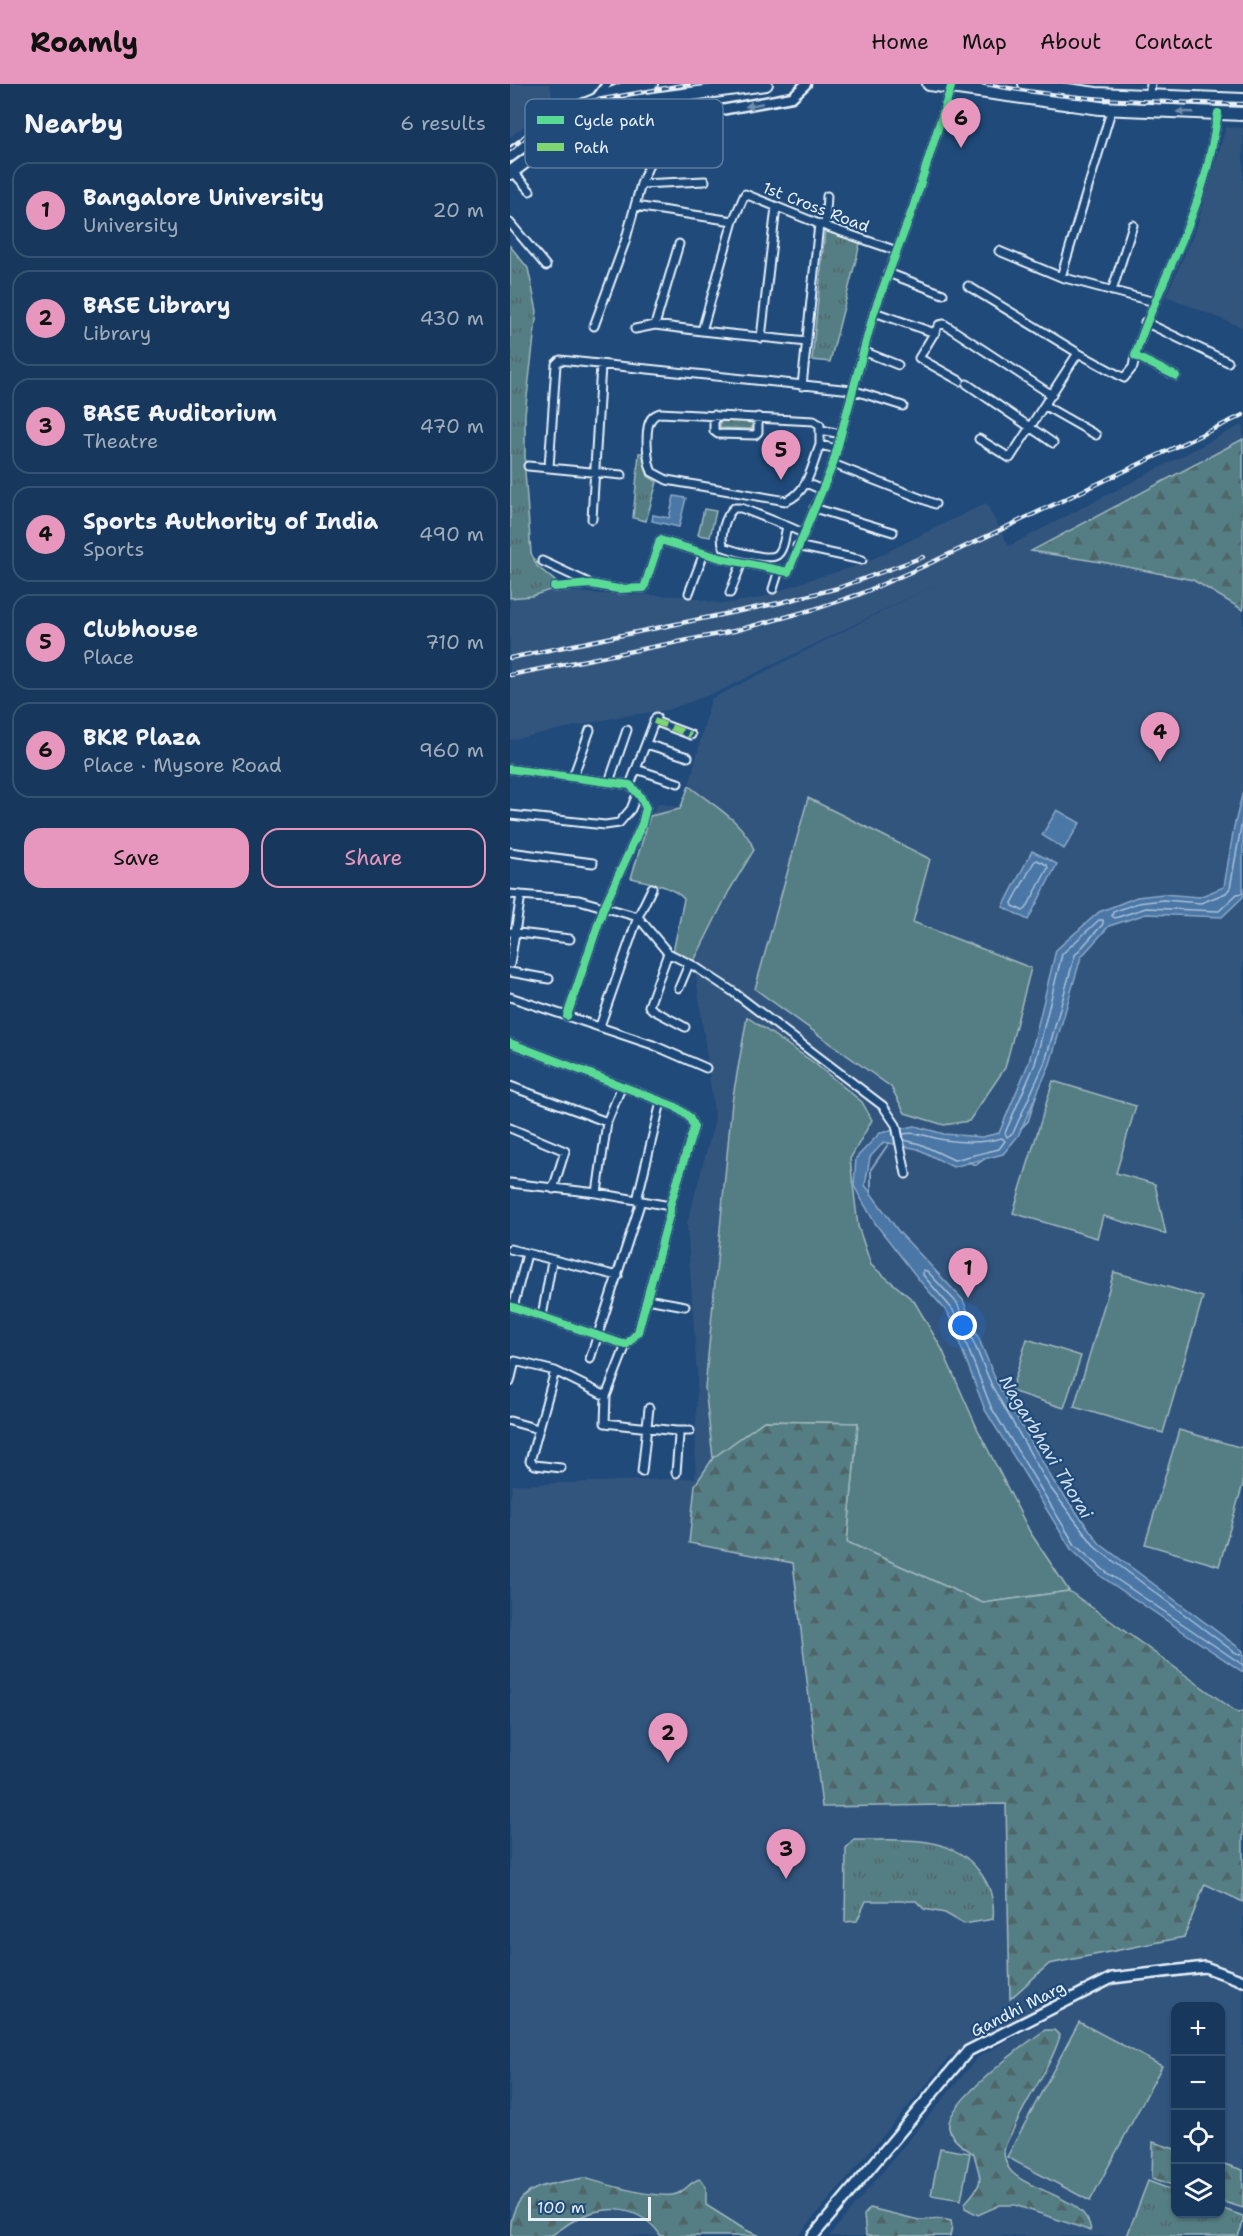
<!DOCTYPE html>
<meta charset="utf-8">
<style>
body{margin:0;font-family:"Shantell Sans",sans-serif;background:#244365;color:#f1f3f6}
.controls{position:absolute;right:18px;bottom:18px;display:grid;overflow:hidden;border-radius:12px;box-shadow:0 2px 4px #0004}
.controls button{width:54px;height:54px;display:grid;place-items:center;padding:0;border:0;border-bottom:2px solid #365272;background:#17385c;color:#f1f3f6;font:30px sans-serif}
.scale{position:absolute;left:18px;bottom:15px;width:123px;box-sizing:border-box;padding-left:6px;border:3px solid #e8f1f8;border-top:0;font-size:16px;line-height:21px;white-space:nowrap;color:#e8f1f8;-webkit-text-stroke:4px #1f4a7a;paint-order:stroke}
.you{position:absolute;left:453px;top:1242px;width:21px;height:21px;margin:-15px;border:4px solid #fff;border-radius:50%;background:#1a73e8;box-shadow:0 0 0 9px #1a73e833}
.badge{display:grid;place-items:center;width:39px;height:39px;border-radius:50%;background:#e797bd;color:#111;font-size:20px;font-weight:700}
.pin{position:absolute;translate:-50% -50px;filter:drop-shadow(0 2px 3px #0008)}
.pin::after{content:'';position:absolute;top:32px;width:21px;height:18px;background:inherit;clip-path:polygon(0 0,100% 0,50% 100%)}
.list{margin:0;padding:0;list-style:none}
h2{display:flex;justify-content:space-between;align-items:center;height:78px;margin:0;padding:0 24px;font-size:26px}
h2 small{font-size:20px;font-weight:400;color:#9eacbb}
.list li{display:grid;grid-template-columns:39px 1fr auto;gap:18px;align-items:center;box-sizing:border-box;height:96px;margin:0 12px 12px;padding:0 12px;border:2px solid #365272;border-radius:18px}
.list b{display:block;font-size:22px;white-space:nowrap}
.list p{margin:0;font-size:20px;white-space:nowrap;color:#9eacbb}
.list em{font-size:20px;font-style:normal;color:#9eacbb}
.actions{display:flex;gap:12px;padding:18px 24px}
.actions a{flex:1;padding:14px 0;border:2px solid #e797bd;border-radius:18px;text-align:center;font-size:21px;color:#e797bd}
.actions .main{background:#e797bd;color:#111}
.icon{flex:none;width:33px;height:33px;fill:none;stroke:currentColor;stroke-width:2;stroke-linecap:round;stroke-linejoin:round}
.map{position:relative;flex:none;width:733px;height:2152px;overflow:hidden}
header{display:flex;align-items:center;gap:36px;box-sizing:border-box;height:84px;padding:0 30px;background:#e797bd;color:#111}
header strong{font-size:28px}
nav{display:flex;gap:33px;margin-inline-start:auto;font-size:21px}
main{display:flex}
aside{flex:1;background:#17385c}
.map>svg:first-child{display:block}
.built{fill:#33547e;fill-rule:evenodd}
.grass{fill:#557e84;stroke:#9eb8be;stroke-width:1.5}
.forest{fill:url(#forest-firs);stroke:#9eb8be;stroke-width:1.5}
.park{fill:url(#park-tufts);stroke:#9eb8be;stroke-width:1.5}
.garden{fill:url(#garden-dots);stroke:#9eb8be;stroke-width:1.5}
.water{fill:#4b77a6;stroke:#8aa8c7;stroke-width:1.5}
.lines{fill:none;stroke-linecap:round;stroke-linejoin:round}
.shore{stroke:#a9c0d7;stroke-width:1.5}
.stream{stroke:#8aa8c7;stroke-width:2}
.minor-casing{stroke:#e8f1f8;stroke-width:11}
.tertiary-casing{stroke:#e8f1f8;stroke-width:13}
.secondary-casing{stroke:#e8f1f8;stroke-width:14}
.trunk-casing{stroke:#e8f1f8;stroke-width:16}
.minor{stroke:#1f4a7a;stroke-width:7}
.tertiary{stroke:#1f4a7a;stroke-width:8}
.secondary{stroke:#1f4a7a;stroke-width:9}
.trunk{stroke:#1f4a7a;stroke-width:12}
.rail-casing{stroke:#e8f1f8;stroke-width:4.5}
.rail{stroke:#1f4a7a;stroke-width:2;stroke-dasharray:7;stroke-linecap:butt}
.quiet{stroke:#7fd670;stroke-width:6;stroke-dasharray:12 6;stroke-linecap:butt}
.cycleway-casing{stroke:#1f4a7a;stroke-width:11}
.cycleway{stroke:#5adb95;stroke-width:8}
.oneway{fill:#6f8dac}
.labels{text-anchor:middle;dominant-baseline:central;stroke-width:4.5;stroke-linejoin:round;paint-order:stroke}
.street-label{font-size:16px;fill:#e8f1f8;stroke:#1f4a7a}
.water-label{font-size:18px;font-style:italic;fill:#d0dfec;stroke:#1f4a7a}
.key{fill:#1f4a7a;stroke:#5b7ca0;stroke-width:1.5}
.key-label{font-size:16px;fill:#e8f1f8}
</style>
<header>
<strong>Roamly</strong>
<nav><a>Home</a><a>Map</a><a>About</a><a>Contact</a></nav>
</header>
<main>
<aside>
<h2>Nearby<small>6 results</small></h2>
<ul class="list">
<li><span class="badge">1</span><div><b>Bangalore University</b><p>University</p></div><em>20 m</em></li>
<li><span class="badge">2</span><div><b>BASE Library</b><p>Library</p></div><em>430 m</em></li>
<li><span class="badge">3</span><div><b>BASE Auditorium</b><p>Theatre</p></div><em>470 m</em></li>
<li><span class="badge">4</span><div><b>Sports Authority of India</b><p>Sports</p></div><em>490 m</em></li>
<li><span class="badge">5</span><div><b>Clubhouse</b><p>Place</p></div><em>710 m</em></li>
<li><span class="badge">6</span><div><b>BKR Plaza</b><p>Place · Mysore Road</p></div><em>960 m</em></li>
</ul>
<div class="actions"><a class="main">Save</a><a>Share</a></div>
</aside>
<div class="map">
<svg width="733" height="2152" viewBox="0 0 733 2152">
<defs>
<pattern id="forest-firs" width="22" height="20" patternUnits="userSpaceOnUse" patternTransform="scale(1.5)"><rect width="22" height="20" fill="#557e84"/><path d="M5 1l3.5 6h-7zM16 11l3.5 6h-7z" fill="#4e666a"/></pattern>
<pattern id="park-tufts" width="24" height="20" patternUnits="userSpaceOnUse" patternTransform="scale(1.5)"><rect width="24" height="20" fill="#557e84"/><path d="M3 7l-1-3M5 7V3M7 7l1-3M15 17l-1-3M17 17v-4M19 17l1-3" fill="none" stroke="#4e666a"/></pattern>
<pattern id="garden-dots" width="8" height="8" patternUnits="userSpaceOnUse" patternTransform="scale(1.5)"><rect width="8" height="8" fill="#557e84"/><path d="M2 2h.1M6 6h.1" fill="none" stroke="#4e666a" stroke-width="1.8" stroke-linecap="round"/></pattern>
</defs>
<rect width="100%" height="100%" fill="#1f4a7a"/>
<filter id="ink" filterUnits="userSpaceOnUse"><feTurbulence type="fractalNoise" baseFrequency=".0167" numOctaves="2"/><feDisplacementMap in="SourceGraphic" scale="12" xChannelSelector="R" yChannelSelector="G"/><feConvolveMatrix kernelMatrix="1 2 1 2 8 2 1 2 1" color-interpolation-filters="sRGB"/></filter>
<g filter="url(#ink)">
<path class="built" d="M0,0H39L44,18L0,53Z
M716,43L733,44V244L656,212L685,148Z
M733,340V2152H319L468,1973L603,1900L669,1892L667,1878L600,1887L502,1938L439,1974L288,2152H0V1415L3,1401L185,1394L187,1289L177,1140L205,1035L184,877L163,868L174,816L169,810L154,804L121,794L140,732L148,719L171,724L179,702L201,615L428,499L212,606L158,626L112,632L0,656V514L22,512L40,506L91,510L174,512L213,520L250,514L299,496L350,481L476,419L499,462ZM666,1922H710V2130H666Z"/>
<path class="grass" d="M194,425L206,427L200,453L188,451Z
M179,702C201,720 235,738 244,766L219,807L184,877L163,868L174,815C162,802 138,798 121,794L140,732L170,725Z
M298,714L420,775L403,838L521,884L495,984L459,1037L434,1041L395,1029L381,1003L245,905Z
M237,933L303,978L352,1018L362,1036L340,1075L348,1142L361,1181L404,1217L432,1265L468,1346L520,1448L559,1507L473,1519L337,1458L348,1339L254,1337L203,1374L195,1304L222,1018Z
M543,997L626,1022L606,1089L645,1100L656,1150L593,1132L587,1154L503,1129Z
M604,1188L693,1213L653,1349L564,1323Z
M517,1255L571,1272L554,1324L501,1307Z
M669,1346L733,1364V1400L709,1482L635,1460Z
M569,1938L652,1982L580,2117L497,2073Z
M430,2064L460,2069L451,2116L421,2111Z"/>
<path class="forest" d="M733,355V526L683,496L597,479L521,467Z
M254,1337L348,1339L337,1458L473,1519L559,1507L728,1629L733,1627V1818L695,1800L674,1853L539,1880L500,1915L496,1720L312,1723L283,1479L179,1459L185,1401L203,1374Z
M535,1946H544L550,1952C540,1985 517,2014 503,2046C500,2052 494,2061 494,2068C494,2071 496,2078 497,2081C508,2107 578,2110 581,2147L505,2121H490L468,2131L455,2124V2119C475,2097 471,2098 464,2070C454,2063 442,2057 439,2044C433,2021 516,1959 535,1946Z
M643,2058L665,2065V2102L642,2094Z
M711,2079L733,2086V2124L711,2117Z
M74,2094C99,2101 138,2113 162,2111C175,2110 179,2097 190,2095L196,2103V2121L234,2145L249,2152H151C131,2122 96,2119 65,2136C57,2140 49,2147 42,2151C36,2152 8,2152 0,2152C0,2101 34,2101 74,2094Z
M360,2124L409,2136L431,2135L441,2137L442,2143L440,2152H356L354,2131Z"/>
<path class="park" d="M315,145L351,156L320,278L302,276Z
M0,162L18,184L27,227L15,330V387L21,469L27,482L45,497L40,506L22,512L0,514Z
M129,369H133L138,392L147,398L136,437L123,434Z
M344,1756C388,1757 440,1748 469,1787C480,1801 485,1817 483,1835L454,1840L435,1829L414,1825L406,1817H356L347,1837L335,1838L336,1764Z
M638,2097L665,2107L666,2130H710L711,2124L733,2132V2139L728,2152H617Z"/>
<path class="garden" d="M210,335L242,336V345L210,344Z"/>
<path class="water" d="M164,412L176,414L169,443L142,437L143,431L159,434Z
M733,707V813L712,833L636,830L599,842L571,873L540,980L508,1052L493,1070L443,1083L408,1065L374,1058L360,1073L355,1101L389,1148L453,1216L487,1299L544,1398L590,1460L733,1567V1588L592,1493L561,1465L475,1326L438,1229L410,1197L365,1139L344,1102L346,1074L370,1049L405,1042L434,1050L472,1053L489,1049L519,978L546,866L589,828L627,813L653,810L689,813L714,803L724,743Z
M547,726L570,739L554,765L532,751Z
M522,767L547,780L518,836L493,823Z"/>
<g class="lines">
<path class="shore" d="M733,732L720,804L716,809L691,819L653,816L628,819L603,828L602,832L605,834L636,824L709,827L727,810L733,809
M527,776L537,781L538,784L516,825L513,827L503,822L502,819L524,778Z
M589,836H593V840L565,871L535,978L503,1049L497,1053L495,1049L525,980L552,870Z
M393,1050C409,1047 419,1054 435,1056C455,1059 473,1059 492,1054L495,1057L489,1065L444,1076L410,1060L394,1056
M733,1571L727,1570L586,1464L539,1402L482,1302L447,1219L417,1187L413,1186V1191L443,1226L481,1323L565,1461L596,1488L733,1581"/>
<path class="stream" d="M511,1044L518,1037L526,1012
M459,1078L466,1081L474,1075
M361,1111V1085L379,1059"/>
<g class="minor-casing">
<path id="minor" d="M639,12L641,0
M602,24L551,193L645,218
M2,87L20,107
M131,100L195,97
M125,122L223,137L235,110L309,140L387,167
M0,139L36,182
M315,142L317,112
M489,167L551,193
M378,189L433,210
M458,202L568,269
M602,207L623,141
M364,228L425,249
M635,238L718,278
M145,241L169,160
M84,242L115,158L131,100L145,66L146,38
M125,245L145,241L192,247L223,137
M192,247L297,258
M251,254L266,123
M353,267L388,281
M666,292L625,272C644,210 678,154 695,92C701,72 704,50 708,29
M450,297L409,274L429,241L434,240L542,311
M457,300L543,359
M292,302L309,140
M535,322L586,351
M204,331V347L208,350L245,351L248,348V333
M311,346L331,350
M469,355L500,374L568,269L614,294L623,283L625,272
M310,361V341L304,337L150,329C147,330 144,331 142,334C134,342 137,378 142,388L157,396L276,417C298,409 302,381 310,361L327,365
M323,380L425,420
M18,382L112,391
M39,383L46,280L50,276L342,306L393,322
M296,399L312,406
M224,424H231L277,442C275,450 274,466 267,471C259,477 224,467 214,463C209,453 215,432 224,424Z
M304,424L383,448
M82,435L91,281
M277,442L293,449
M287,462L352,476
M32,477L79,499
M44,503L81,500L108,505L134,504L150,456L210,474L278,488L323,380L364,228L403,124L441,3
M263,505L269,486
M179,509L194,469
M220,509L232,478
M144,637L181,651
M136,660L178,673
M0,685L120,701L130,712L136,724L132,740L94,823L57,932
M126,685L168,699
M63,693L80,646
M99,698L117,646
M120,701L146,633
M0,731L95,741L109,739L121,725L127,710
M0,768L83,779
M0,810L11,811L0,880
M11,811L69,816L128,833L158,869L139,922L143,926L175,943
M0,848L60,855
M158,869L184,882L222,907L373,1022L386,1041L396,1090
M0,888L39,895
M169,904L179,880
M0,913L143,961L196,984
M90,942L128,833L142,804
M0,959L166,1023L179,1033L184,1043L160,1122V1128L128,1248L116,1261L0,1222
M0,1002L97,1038
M0,1044L55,1067L43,1105
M0,1099L87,1109L160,1122
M87,1109L97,1038L111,1004
M127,1116L151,1018
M0,1165L108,1192
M137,1215L175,1222
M3,1223L17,1170
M32,1232L42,1177
M116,1261L96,1312L95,1339L166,1347L169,1352L166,1389
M80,1275L131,1117
M45,1287L20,1377L25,1381L51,1384
M0,1298L5,1277L45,1287L96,1312
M0,1337L28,1345
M166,1347H180
M132,1388L139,1324"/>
</g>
<g class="tertiary-casing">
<path id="tertiary" d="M86,15L97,0
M100,27L134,40L146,38L282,13L296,0"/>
</g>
<g class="secondary-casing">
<path id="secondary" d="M303,2152L458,1967L602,1894L695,1883L733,1897"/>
</g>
<g class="trunk-casing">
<path id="trunk" d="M419,0L590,24L733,30
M515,0L586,10L733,16
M0,71L60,27L118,3L141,0
M0,89L66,40L121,18L256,0"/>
</g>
<use href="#minor" class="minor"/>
<use href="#tertiary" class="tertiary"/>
<use href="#secondary" class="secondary"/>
<use href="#trunk" class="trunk"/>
<g class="rail-casing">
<path id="rail" d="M476,0C561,17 647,18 733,20
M0,66L23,45L70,19L179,0
M0,574L269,519L328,504L413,473
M0,591L224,547L305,525L350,510L412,483L733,331"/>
</g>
<use href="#rail" class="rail"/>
<path class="quiet" d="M144,637L181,651"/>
<g class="cycleway-casing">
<path id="cycleway" d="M666,292L625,272C644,210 678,154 695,92C701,72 704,50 708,29
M44,503L81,500L108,505L134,504L150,456L210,474L278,488L323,380L364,228L403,124L441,3
M0,685L120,701L130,712L136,724L132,740L94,823L57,932
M0,959L166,1023L179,1033L184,1043L160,1122V1128L128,1248L116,1261L0,1222"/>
</g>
<use href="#cycleway" class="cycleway"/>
</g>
<defs><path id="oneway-solid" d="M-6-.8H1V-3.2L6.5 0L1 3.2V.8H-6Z" transform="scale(1.5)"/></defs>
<g class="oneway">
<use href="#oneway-solid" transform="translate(244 21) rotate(169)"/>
<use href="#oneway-solid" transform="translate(675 28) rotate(-178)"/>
</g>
</g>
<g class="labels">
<g class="street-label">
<text transform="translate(306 123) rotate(21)">1st Cross Road</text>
<text transform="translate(508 1925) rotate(-27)">Gandhi Marg</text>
</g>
<g class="water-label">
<text transform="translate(536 1363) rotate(59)">Nagarbhavi Thorai</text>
</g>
</g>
<rect x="15" y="15" width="198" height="69" rx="9" class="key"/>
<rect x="27" y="32" width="27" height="8" fill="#5adb95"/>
<rect x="27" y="59" width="27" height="8" fill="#7fd670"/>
<g class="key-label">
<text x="64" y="42">Cycle path</text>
<text x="64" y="69">Path</text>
</g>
</svg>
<div class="controls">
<button>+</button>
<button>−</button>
<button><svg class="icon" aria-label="locate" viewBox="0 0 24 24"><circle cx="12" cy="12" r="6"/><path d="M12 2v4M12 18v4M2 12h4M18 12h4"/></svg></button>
<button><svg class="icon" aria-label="layers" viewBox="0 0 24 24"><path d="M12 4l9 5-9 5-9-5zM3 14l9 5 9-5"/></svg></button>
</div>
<div class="scale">100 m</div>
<div class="you"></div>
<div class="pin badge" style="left:458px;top:1214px">1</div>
<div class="pin badge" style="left:158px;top:1679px">2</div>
<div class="pin badge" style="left:276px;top:1795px">3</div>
<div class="pin badge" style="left:650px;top:678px">4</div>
<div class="pin badge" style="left:271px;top:396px">5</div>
<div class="pin badge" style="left:451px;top:64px">6</div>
</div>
</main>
